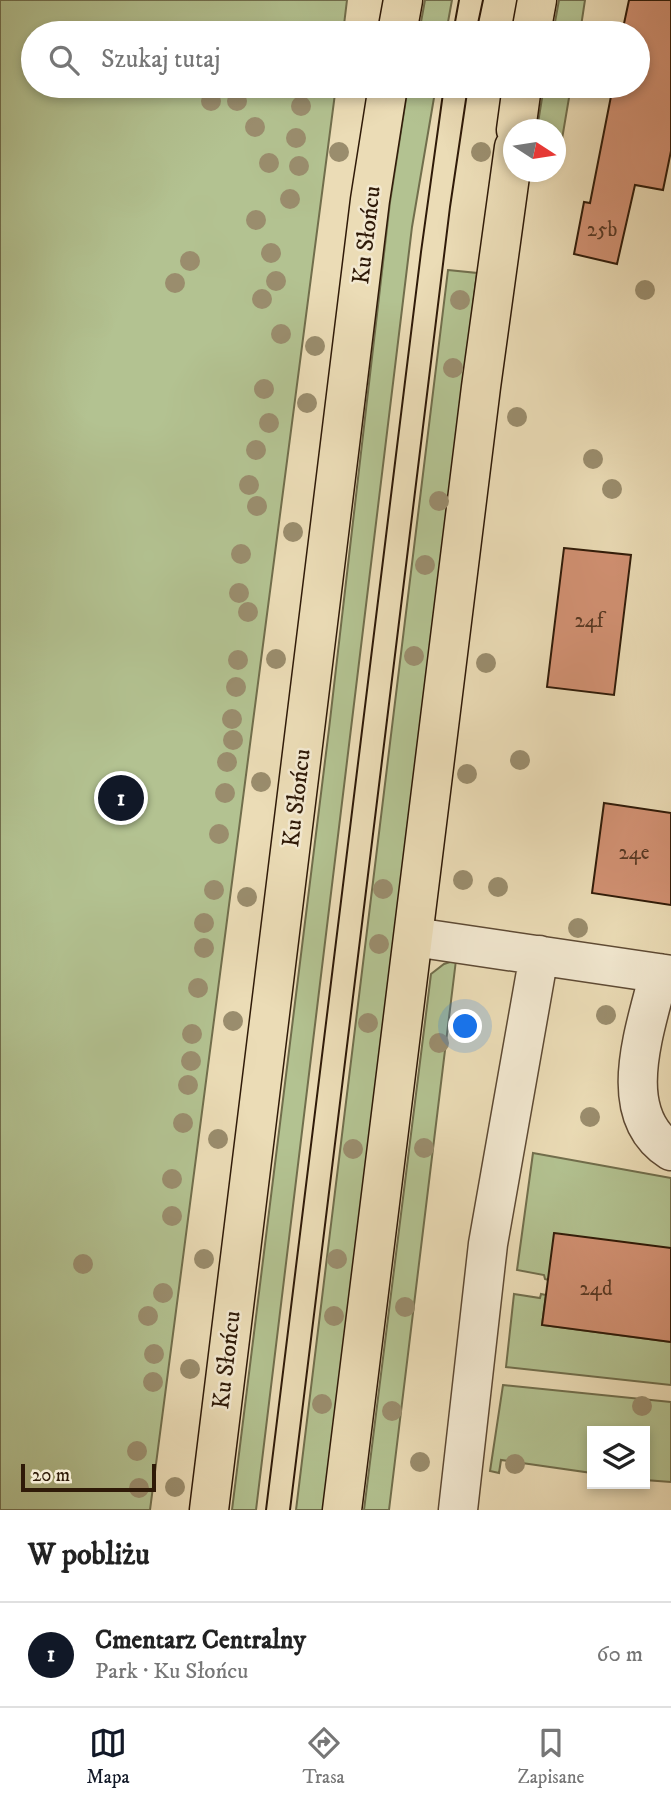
<!DOCTYPE html>
<html lang="pl">
<meta charset="utf-8">
<style>
body{margin:0;font-family:"IM FELL DW Pica",serif;background:#f2f2f2;color:#222}
.controls{position:absolute;right:21px;bottom:21px;display:grid;overflow:hidden;border-radius:0px;box-shadow:0 4px 10px #0003}
.controls button{width:63px;height:63px;display:grid;place-items:center;padding:0;border:0;border-bottom:2px solid #e0e0e0;background:#fff;color:#222;font:35px sans-serif}
.compass{position:absolute;left:503px;top:119px;width:63px;height:63px;border-radius:50%;background:#fff;box-shadow:0 4px 10px #0003;rotate:102deg}
.scale{position:absolute;left:21px;bottom:18px;width:135px;box-sizing:border-box;padding-left:7px;border:4px solid #2f1a08;border-top:0;font-size:19px;line-height:24px;white-space:nowrap;color:#2f1a08;-webkit-text-stroke:5px #f2e8d0;paint-order:stroke}
.you{position:absolute;left:466px;top:1027px;width:24px;height:24px;margin:-18px;border:5px solid #fff;border-radius:50%;background:#1a73e8;box-shadow:0 0 0 10px #1a73e833}
.badge{display:grid;place-items:center;width:46px;height:46px;border-radius:50%;background:#111827;color:#fff;font-size:23px;font-weight:700}
.pin{position:absolute;translate:-50% -50%;border:4px solid #fff;box-shadow:0 2px 7px #0006}
.list{margin:0;padding:0;list-style:none}
h2{display:flex;justify-content:space-between;align-items:center;height:91px;margin:0;padding:0 28px;font-size:30px}
h2 small{font-size:23px;font-weight:400;color:#767676}
.list li{display:grid;grid-template-columns:46px 1fr auto;gap:21px;align-items:center;box-sizing:border-box;height:105px;padding:0 28px;border-top:2px solid #e0e0e0}
.list b{display:block;font-size:26px;white-space:nowrap}
.list p{margin:0;font-size:23px;white-space:nowrap;color:#767676}
.list em{font-size:23px;font-style:normal;color:#767676}
.icon{flex:none;width:38px;height:38px;fill:none;stroke:currentColor;stroke-width:2;stroke-linecap:round;stroke-linejoin:round}
.map{position:relative;flex:none;width:671px;height:1510px;overflow:hidden}
.search{position:absolute;background:#fff;box-shadow:0 4px 10px #0003;left:21px;right:21px;top:21px;height:77px;display:flex;align-items:center;gap:18px;box-sizing:border-box;padding:0 24px;border-radius:38px;color:#767676;font-size:26px}
.sheet{height:196px;background:#fff}
nav{display:flex;justify-content:space-around;align-items:center;box-sizing:border-box;height:98px;border-top:2px solid #e0e0e0;background:#fff;font-size:19px;color:#767676}
nav a{display:grid;justify-items:center;gap:4px}
nav .on{color:#111827}
.map>svg:first-child{display:block}
.green{fill:#b3c291;stroke:#716e4c;stroke-width:2}
.building{fill:#d29173;stroke:#2f1a08;stroke-width:2}
.lines{fill:none;stroke-linecap:round;stroke-linejoin:round}
.minor-casing{stroke:#5e4a34;stroke-width:41}
.major-casing{stroke:#2f1a08;stroke-width:41}
.minor{stroke:#f2e8d0;stroke-width:38}
.major{stroke:#ebdcb6;stroke-width:38}
.tram{stroke:#2f1a08;stroke-width:2}
.tree{fill:#9a8d6d}
.labels{text-anchor:middle;dominant-baseline:central;stroke-width:5;stroke-linejoin:round;paint-order:stroke}
.number-label{font-size:21px;fill:#583823}
.street-label{font-size:24px;fill:#2f1a08;stroke:#f2e8d0}
</style>
<div class="map">
<svg width="671" height="1510" viewBox="0 0 671 1510">
<rect width="100%" height="100%" fill="#ebdcb6"/>
<filter id="stains"><feTurbulence type="fractalNoise" baseFrequency=".00286" numOctaves="4"/><feColorMatrix values="0 0 0 0 .2 0 0 0 0 .09 0 0 0 0 .02 0 0 0 .5 -.17"/></filter>
<radialGradient id="worn" r=".72"><stop offset=".6" stop-color="#630" stop-opacity="0"/><stop offset="1" stop-color="#630" stop-opacity=".3"/></radialGradient>
<path class="green" d="M0,0H347L343,33H33V86H336L150,1510H0Z
M425,0H452L446,33H419Z
M559,0H585L580,33H553Z
M408,86H436L412,227L256,1510H232L329,729L390,202Z
M544,86H571L560,151H556V130L537,129Z
M448,270L477,273L324,1510H296Z
M456,960L389,1510H364L431,974L444,964Z
M533,1153L671,1178V1248L548,1280L545,1279L544,1275L517,1270Z
M514,1294L540,1298L541,1294L546,1295L542,1325L671,1342V1385L506,1367Z
M503,1385L671,1402V1482L645,1480V1431H592V1473L501,1460L499,1473L490,1471Z"/>
<path class="building" d="M629,0H671V151L663,190L635,185L617,264L574,254L584,202L590,203L613,86H638V33H622Z
M564,548L631,555L614,695L547,687Z
M604,803L671,813V905L592,893Z
M554,1233L671,1248V1342L542,1325Z"/>
<g class="lines">
<g class="minor-casing">
<path id="minor" d="M414,937L671,975
M659,973C647,1026 612,1113 671,1151
M458,1510L488,1244L539,955"/>
</g>
<g class="major-casing">
<path id="major" d="M397,33L403,0
M531,33L537,0
M516,130L522,86
M209,1510L370,200L388,86
M342,1510L481,387L514,147"/>
</g>
<use href="#minor" class="minor"/>
<use href="#major" class="major"/>
<path class="tram" d="M453,33L459,0
M476,33L483,0
M266,1510L421,252L444,86
M290,1510L450,207L468,86"/>
</g>
<g class="tree">
<circle cx="211" cy="101" r="10"/>
<circle cx="237" cy="101" r="10"/>
<circle cx="301" cy="106" r="10"/>
<circle cx="255" cy="127" r="10"/>
<circle cx="296" cy="138" r="10"/>
<circle cx="339" cy="152" r="10"/>
<circle cx="481" cy="152" r="10"/>
<circle cx="269" cy="163" r="10"/>
<circle cx="299" cy="166" r="10"/>
<circle cx="290" cy="199" r="10"/>
<circle cx="256" cy="220" r="10"/>
<circle cx="271" cy="253" r="10"/>
<circle cx="190" cy="261" r="10"/>
<circle cx="276" cy="281" r="10"/>
<circle cx="175" cy="283" r="10"/>
<circle cx="645" cy="290" r="10"/>
<circle cx="262" cy="299" r="10"/>
<circle cx="460" cy="300" r="10"/>
<circle cx="281" cy="334" r="10"/>
<circle cx="315" cy="346" r="10"/>
<circle cx="453" cy="368" r="10"/>
<circle cx="264" cy="389" r="10"/>
<circle cx="307" cy="403" r="10"/>
<circle cx="517" cy="417" r="10"/>
<circle cx="269" cy="423" r="10"/>
<circle cx="256" cy="450" r="10"/>
<circle cx="593" cy="459" r="10"/>
<circle cx="249" cy="485" r="10"/>
<circle cx="612" cy="489" r="10"/>
<circle cx="439" cy="501" r="10"/>
<circle cx="257" cy="506" r="10"/>
<circle cx="293" cy="532" r="10"/>
<circle cx="241" cy="554" r="10"/>
<circle cx="425" cy="565" r="10"/>
<circle cx="239" cy="593" r="10"/>
<circle cx="248" cy="612" r="10"/>
<circle cx="414" cy="656" r="10"/>
<circle cx="276" cy="659" r="10"/>
<circle cx="238" cy="660" r="10"/>
<circle cx="486" cy="663" r="10"/>
<circle cx="236" cy="687" r="10"/>
<circle cx="232" cy="719" r="10"/>
<circle cx="233" cy="740" r="10"/>
<circle cx="520" cy="760" r="10"/>
<circle cx="227" cy="762" r="10"/>
<circle cx="467" cy="774" r="10"/>
<circle cx="261" cy="782" r="10"/>
<circle cx="225" cy="793" r="10"/>
<circle cx="219" cy="834" r="10"/>
<circle cx="463" cy="880" r="10"/>
<circle cx="498" cy="887" r="10"/>
<circle cx="383" cy="889" r="10"/>
<circle cx="214" cy="890" r="10"/>
<circle cx="247" cy="897" r="10"/>
<circle cx="204" cy="923" r="10"/>
<circle cx="578" cy="928" r="10"/>
<circle cx="379" cy="944" r="10"/>
<circle cx="204" cy="948" r="10"/>
<circle cx="198" cy="988" r="10"/>
<circle cx="606" cy="1015" r="10"/>
<circle cx="233" cy="1021" r="10"/>
<circle cx="368" cy="1023" r="10"/>
<circle cx="192" cy="1034" r="10"/>
<circle cx="439" cy="1043" r="10"/>
<circle cx="191" cy="1061" r="10"/>
<circle cx="188" cy="1085" r="10"/>
<circle cx="590" cy="1117" r="10"/>
<circle cx="183" cy="1123" r="10"/>
<circle cx="218" cy="1139" r="10"/>
<circle cx="424" cy="1148" r="10"/>
<circle cx="353" cy="1149" r="10"/>
<circle cx="172" cy="1179" r="10"/>
<circle cx="172" cy="1216" r="10"/>
<circle cx="204" cy="1259" r="10"/>
<circle cx="337" cy="1259" r="10"/>
<circle cx="83" cy="1264" r="10"/>
<circle cx="163" cy="1293" r="10"/>
<circle cx="405" cy="1307" r="10"/>
<circle cx="148" cy="1316" r="10"/>
<circle cx="334" cy="1316" r="10"/>
<circle cx="154" cy="1354" r="10"/>
<circle cx="190" cy="1369" r="10"/>
<circle cx="153" cy="1382" r="10"/>
<circle cx="322" cy="1404" r="10"/>
<circle cx="642" cy="1406" r="10"/>
<circle cx="392" cy="1411" r="10"/>
<circle cx="137" cy="1451" r="10"/>
<circle cx="420" cy="1462" r="10"/>
<circle cx="515" cy="1464" r="10"/>
<circle cx="175" cy="1487" r="10"/>
<circle cx="139" cy="1488" r="10"/>
</g>
<g class="labels">
<g class="number-label">
<text x="602" y="230">25b</text>
<text x="589" y="621">24f</text>
<text x="634" y="853">24e</text>
<text x="596" y="1289">24d</text>
</g>
<g class="street-label">
<text transform="translate(367 235) rotate(-83)">Ku Słońcu</text>
<text transform="translate(297 798) rotate(-83)">Ku Słońcu</text>
<text transform="translate(227 1360) rotate(-83)">Ku Słońcu</text>
</g>
</g>
<rect width="100%" height="100%" filter="url(#stains)"/>
<rect width="100%" height="100%" fill="url(#worn)"/>
</svg>
<div class="controls">
<button><svg class="icon" aria-label="layers" viewBox="0 0 24 24"><path d="M12 4l9 5-9 5-9-5zM3 14l9 5 9-5"/></svg></button>
</div>
<svg class="compass" viewBox="-18 -18 36 36"><path d="M0-13l5 13h-10z" fill="#e53935"/><path d="M0 13l5-13h-10z" fill="#767676"/></svg>
<div class="scale">20 m</div>
<div class="you"></div>
<div class="pin badge" style="left:121px;top:798px">1</div>
<div class="search"><svg class="icon" aria-label="search" viewBox="0 0 24 24"><circle cx="10" cy="10" r="6"/><path d="M15 15l6 6"/></svg>Szukaj tutaj</div>
</div>
<section class="sheet">
<h2>W pobliżu<small></small></h2>
<ul class="list">
<li><span class="badge">1</span><div><b>Cmentarz Centralny</b><p>Park · Ku Słońcu</p></div><em>60 m</em></li>
</ul>
</section>
<nav>
<a class="on"><svg class="icon" aria-label="map" viewBox="0 0 24 24"><path d="M3 6l6-2 6 2 6-2v14l-6 2-6-2-6 2zM9 4v14M15 6v14"/></svg>Mapa</a>
<a><svg class="icon" aria-label="directions" viewBox="0 0 24 24"><path d="M12 3l9 9-9 9-9-9zM9 14v-3h6M13 9l2 2-2 2"/></svg>Trasa</a>
<a><svg class="icon" aria-label="saved" viewBox="0 0 24 24"><path d="M7 4h10v16l-5-4-5 4z"/></svg>Zapisane</a>
</nav>
